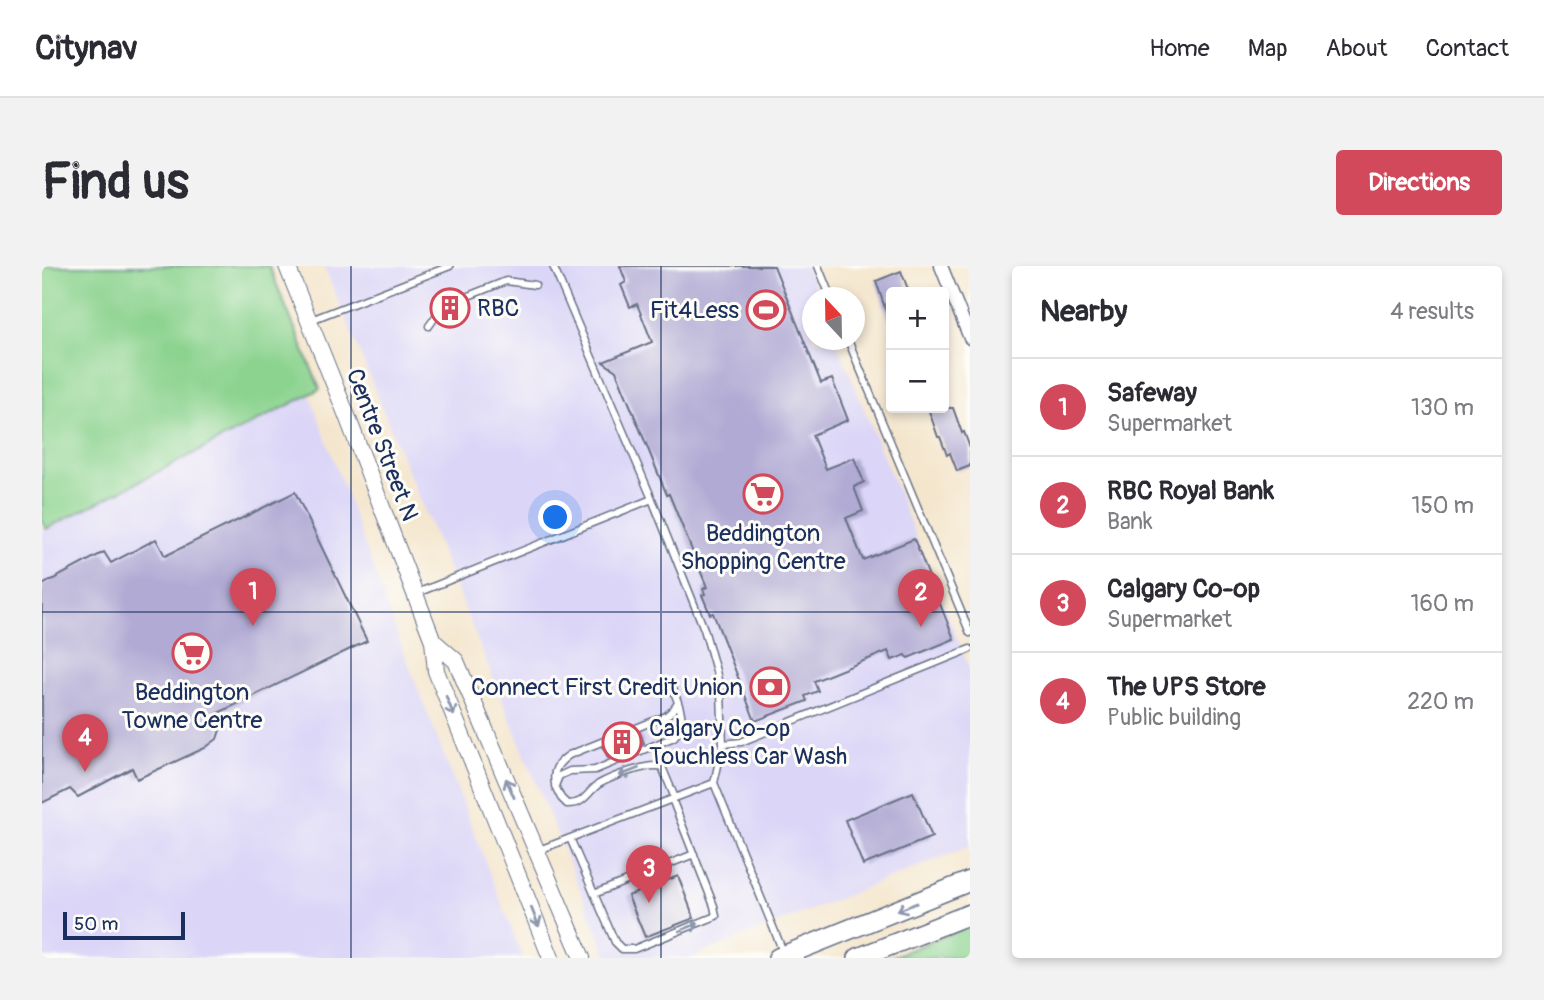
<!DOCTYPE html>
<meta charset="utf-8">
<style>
body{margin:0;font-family:Pangolin,sans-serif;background:#f2f2f3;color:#2b2b33}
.controls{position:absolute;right:21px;top:21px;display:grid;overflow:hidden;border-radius:7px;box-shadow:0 4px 10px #0003}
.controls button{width:63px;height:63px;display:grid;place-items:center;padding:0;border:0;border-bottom:2px solid #e1e1e2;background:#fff;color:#2b2b33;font:35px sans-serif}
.compass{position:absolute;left:760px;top:21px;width:63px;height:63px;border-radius:50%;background:#fff;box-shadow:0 4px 10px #0003;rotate:338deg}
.scale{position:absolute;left:21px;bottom:18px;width:122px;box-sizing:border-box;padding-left:7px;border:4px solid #1b2f5e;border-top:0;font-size:19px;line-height:24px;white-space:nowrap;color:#1b2f5e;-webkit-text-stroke:5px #fdfcf7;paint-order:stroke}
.you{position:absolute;left:514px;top:252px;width:24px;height:24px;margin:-18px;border:5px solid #fff;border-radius:50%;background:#1a73e8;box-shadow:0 0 0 10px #1a73e833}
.badge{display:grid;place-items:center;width:46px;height:46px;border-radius:50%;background:#d1495b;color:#fff;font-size:23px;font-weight:700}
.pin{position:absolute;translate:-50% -58px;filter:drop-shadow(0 2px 4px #0008)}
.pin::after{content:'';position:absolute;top:37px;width:24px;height:21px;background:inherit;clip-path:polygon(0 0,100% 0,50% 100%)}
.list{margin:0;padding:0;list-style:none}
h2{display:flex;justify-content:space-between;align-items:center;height:91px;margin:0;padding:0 28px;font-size:30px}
h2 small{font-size:23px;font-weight:400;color:#7c7c81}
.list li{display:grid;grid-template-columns:46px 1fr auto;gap:21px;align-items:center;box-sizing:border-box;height:98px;padding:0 28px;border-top:2px solid #e1e1e2}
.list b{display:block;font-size:26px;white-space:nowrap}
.list p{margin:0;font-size:23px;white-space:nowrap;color:#7c7c81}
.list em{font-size:23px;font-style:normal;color:#7c7c81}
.map{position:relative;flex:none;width:928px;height:692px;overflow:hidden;border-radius:7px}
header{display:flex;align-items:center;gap:42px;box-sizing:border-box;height:98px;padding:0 35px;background:#fff;border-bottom:2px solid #e1e1e2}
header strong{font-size:33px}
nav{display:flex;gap:38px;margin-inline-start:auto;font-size:24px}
.intro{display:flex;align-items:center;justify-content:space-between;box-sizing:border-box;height:168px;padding:0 42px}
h1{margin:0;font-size:49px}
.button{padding:18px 32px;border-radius:7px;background:#d1495b;color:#fff;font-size:24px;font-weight:700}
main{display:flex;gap:42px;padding:0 42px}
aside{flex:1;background:#fff;border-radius:7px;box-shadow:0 4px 10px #0003}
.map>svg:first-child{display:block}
.built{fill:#dbd6f7}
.green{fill:#8cd38f;stroke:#548176;stroke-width:2}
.building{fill:#b1aad4}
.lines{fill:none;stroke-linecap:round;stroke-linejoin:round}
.service-casing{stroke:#676f85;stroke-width:9}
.minor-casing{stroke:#676f85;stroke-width:15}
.tertiary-casing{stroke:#676f85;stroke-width:18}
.secondary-casing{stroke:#676f85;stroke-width:22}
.service{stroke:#fff;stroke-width:6}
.minor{stroke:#fff;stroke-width:12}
.tertiary{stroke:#fff;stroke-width:16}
.secondary{stroke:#fff;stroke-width:19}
.oneway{stroke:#8d97ae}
.grid{fill:none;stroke:#1b2f5e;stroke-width:2;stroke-opacity:0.55}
.labels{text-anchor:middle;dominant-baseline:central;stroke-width:6;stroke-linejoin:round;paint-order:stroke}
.poi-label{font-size:24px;fill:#1b2f5e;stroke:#fdfcf7;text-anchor:start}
.street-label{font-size:24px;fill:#1b2f5e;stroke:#fdfcf7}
</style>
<header>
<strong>Citynav</strong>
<nav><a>Home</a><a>Map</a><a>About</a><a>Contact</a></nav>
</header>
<div class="intro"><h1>Find us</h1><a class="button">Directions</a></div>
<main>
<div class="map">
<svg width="928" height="692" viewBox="0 0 928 692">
<rect width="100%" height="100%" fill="#fdfcf7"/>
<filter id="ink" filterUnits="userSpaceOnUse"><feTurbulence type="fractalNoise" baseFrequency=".0143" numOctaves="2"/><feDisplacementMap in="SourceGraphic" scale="14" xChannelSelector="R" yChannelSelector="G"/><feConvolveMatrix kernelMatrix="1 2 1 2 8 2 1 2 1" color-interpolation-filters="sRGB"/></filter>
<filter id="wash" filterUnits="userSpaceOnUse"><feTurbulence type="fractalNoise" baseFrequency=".00686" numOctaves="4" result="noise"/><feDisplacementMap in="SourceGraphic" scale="28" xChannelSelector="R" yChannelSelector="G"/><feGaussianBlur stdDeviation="1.57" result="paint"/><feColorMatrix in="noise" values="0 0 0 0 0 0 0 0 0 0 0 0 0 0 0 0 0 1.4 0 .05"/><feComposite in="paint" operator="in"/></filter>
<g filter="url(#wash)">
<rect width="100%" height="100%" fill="#f4e6cd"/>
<path class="built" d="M282,0H388L348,18L393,0H764L777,31L771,32V74H794L928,404V580L648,692H566Z
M268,129L361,384L481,692H0V265Z"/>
<path class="green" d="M0,0H227L278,123L4,263L0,254Z
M928,660V692H847Z"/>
<g id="blocks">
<path class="building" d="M578,0H732L779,117L790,113L806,154L770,169L784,203L812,192L822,216L812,221L821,245L804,252L821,294L872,273L912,373L866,392L864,389L850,394L846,385L772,415L776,425L763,430L765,435L713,455L671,347L668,348L660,329L663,328L661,323L665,321L627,228L625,229L574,105L561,96L610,76L595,38L588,41L579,19L584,16Z
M859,5L867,26H849V54H847L834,15Z
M886,142H911L920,167L922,166L928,182V200L915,205L908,187L905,189L898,171H896Z
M253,226L325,375L174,448L179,461L175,473L163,482L95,513L90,502L36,531L28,523L0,537V319L62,286L69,297L114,273L123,290Z
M598,467L602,477L566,492L561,481Z
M871,526L890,571L821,599L803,554Z
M636,610L652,652L603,671L586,630Z"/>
</g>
</g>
<g filter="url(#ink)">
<use href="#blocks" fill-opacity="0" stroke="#676f85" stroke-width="2"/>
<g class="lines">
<g class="service-casing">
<path id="service" d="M511,0L610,233
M776,0L789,32
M269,54L408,0
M387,60L401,40L464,15L493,19
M806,74L928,367
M375,327L610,233L662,363L674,405L679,427L681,478L672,517L742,688
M631,423C637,439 646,456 632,471L553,504L528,505L517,510L513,520L519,532L525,538C544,538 544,527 557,518C569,511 608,496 620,501L633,532
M681,478L699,476L928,383
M513,518C510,504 516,497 527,489L624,450L631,444L636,437
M528,572L573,676L580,683H592L674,650L672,640L630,533
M497,584L672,517
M552,628L652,588"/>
</g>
<g class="minor-casing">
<path id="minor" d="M899,0L928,72"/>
</g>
<g class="tertiary-casing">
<path id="tertiary" d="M245,0L305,150L391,375L394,405L509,692
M391,375L414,395L540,692"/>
</g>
<g class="secondary-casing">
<path id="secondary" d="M736,692L928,615
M816,692L928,648"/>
</g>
<use href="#service" class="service"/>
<use href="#minor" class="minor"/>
<use href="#tertiary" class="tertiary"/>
<use href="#secondary" class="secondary"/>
</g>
<defs><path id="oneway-shaft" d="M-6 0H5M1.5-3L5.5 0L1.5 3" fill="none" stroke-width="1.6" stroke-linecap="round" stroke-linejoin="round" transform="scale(1.75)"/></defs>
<g class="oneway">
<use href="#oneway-shaft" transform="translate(408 440) rotate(68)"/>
<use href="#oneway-shaft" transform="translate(587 506) rotate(159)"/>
<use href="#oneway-shaft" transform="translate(468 522) rotate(-113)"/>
<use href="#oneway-shaft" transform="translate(865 641) rotate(158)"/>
<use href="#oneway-shaft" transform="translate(493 651) rotate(68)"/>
<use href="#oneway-shaft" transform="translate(647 661) rotate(-22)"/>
</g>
</g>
<path class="grid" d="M309,0V692M619,0V692M0,346H928"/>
<defs>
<g id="building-ring" transform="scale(2.0125)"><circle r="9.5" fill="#fdfcf7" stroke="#d1495b" stroke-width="1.5"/><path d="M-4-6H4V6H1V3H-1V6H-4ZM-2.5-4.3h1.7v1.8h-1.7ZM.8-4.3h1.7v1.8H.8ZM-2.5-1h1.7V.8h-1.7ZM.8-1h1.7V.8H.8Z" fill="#d1495b"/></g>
<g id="stadium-ring" transform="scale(2.0125)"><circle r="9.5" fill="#fdfcf7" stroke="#d1495b" stroke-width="1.5"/><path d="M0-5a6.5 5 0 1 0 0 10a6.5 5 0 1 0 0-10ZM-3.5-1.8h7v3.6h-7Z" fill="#d1495b"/></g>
<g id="supermarket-ring" transform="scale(2.0125)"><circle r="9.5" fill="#fdfcf7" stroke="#d1495b" stroke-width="1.5"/><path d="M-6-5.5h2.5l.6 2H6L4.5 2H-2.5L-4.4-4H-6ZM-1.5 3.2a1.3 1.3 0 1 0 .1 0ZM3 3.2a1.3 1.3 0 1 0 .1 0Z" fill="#d1495b"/></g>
<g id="bank-ring" transform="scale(2.0125)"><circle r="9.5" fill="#fdfcf7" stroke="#d1495b" stroke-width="1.5"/><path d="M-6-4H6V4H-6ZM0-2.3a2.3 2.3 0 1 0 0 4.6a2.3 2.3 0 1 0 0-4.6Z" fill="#d1495b"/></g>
</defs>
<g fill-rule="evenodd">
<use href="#building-ring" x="408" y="42"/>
<use href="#stadium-ring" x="724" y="44"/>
<use href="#supermarket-ring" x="721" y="228"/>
<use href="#supermarket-ring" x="150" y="387"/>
<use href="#bank-ring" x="728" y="421"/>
<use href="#building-ring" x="580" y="476"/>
</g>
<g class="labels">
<g class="poi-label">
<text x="435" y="42">RBC</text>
<text x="697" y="44" text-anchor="end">Fit4Less</text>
<text x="721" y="267" text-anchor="middle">Beddington<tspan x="721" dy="28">Shopping Centre</tspan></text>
<text x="701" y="421" text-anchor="end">Connect First Credit Union</text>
<text x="150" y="426" text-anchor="middle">Beddington<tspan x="150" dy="28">Towne Centre</tspan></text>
<text x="607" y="462">Calgary Co-op<tspan x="607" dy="28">Touchless Car Wash</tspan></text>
</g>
<g class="street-label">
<text transform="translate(340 179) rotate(69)">Centre Street N</text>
</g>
</g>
</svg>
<div class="controls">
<button>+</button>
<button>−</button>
</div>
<svg class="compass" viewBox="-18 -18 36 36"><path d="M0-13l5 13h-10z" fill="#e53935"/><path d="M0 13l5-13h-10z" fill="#7c7c81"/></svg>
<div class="scale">50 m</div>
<div class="you"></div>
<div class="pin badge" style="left:211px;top:360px">1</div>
<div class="pin badge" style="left:879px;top:361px">2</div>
<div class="pin badge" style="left:607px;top:637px">3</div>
<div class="pin badge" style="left:43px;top:506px">4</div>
</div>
<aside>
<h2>Nearby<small>4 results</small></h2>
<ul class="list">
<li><span class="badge">1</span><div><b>Safeway</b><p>Supermarket</p></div><em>130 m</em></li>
<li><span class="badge">2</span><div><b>RBC Royal Bank</b><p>Bank</p></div><em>150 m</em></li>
<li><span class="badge">3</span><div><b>Calgary Co-op</b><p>Supermarket</p></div><em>160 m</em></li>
<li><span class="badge">4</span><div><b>The UPS Store</b><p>Public building</p></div><em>220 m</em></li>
</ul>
</aside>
</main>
